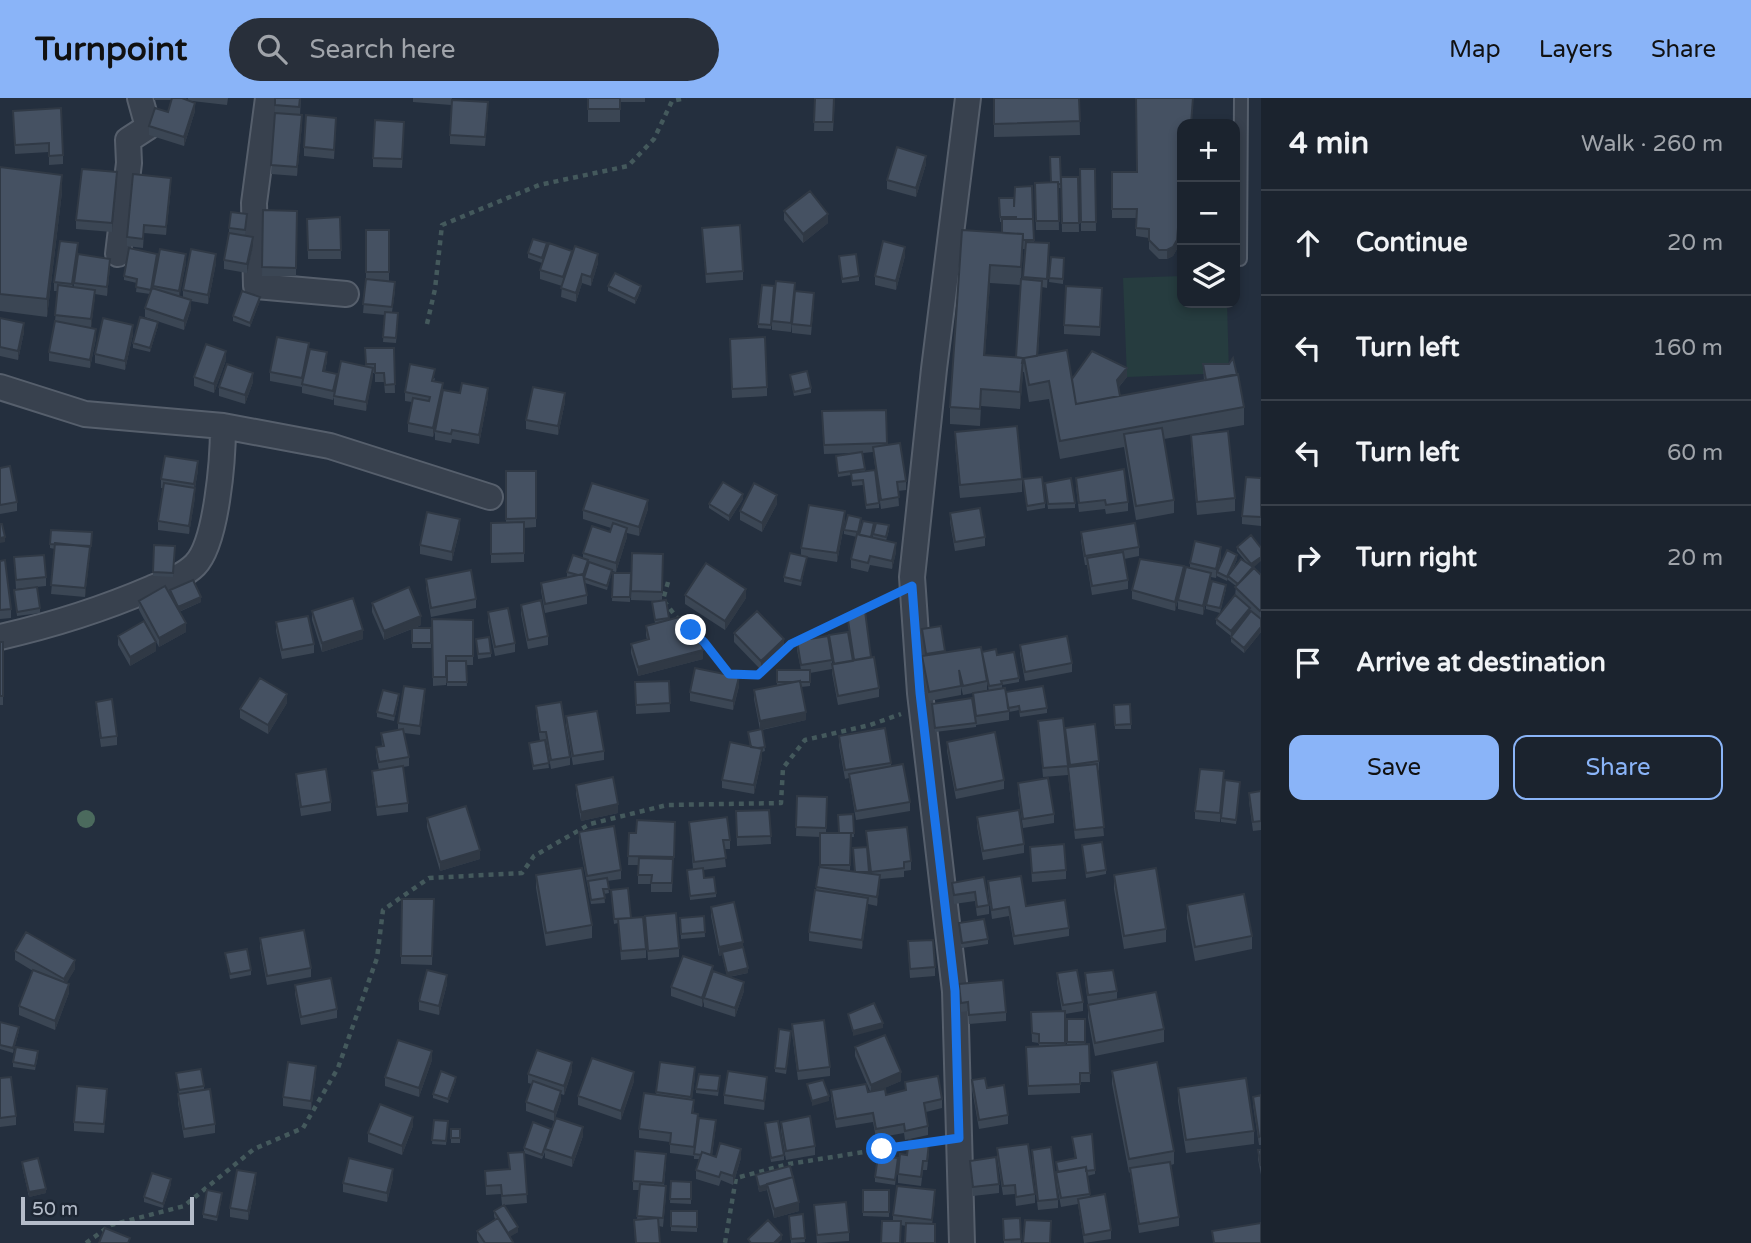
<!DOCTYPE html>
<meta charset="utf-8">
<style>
body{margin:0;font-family:"Varela Round",sans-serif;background:#282f3a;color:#f1f3f6}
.controls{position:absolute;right:21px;top:21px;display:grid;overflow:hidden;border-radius:14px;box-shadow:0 4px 10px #0003}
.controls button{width:63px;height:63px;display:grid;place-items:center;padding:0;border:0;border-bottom:2px solid #39404a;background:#1b232e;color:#f1f3f6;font:35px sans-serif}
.scale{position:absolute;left:21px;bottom:18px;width:173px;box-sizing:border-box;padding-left:7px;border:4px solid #b4bcc9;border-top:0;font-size:19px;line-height:24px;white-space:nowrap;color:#b4bcc9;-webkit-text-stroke:5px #1d2633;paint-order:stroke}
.stop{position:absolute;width:21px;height:21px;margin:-16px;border:5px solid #1a73e8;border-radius:50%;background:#fff}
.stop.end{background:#1a73e8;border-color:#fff;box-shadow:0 2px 7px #0008}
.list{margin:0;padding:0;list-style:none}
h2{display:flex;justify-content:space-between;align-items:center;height:91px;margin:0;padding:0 28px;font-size:30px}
h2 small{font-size:23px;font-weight:400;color:#a0a4aa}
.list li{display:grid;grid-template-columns:46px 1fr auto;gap:21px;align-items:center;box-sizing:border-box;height:105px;padding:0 28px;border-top:2px solid #39404a}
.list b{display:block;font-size:26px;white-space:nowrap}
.list em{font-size:23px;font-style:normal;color:#a0a4aa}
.actions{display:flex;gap:14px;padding:21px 28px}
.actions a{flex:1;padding:16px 0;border:2px solid #8ab4f8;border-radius:14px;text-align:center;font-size:24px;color:#8ab4f8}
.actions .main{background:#8ab4f8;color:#111}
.icon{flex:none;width:38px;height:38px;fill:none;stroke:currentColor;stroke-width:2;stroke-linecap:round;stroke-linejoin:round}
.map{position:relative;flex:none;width:1261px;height:1145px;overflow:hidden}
header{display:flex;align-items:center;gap:42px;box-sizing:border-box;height:98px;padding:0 35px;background:#8ab4f8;color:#111}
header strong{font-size:33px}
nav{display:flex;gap:38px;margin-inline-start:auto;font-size:24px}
.search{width:490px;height:63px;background:#282f3a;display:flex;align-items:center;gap:18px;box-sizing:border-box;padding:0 24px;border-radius:38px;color:#a0a4aa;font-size:26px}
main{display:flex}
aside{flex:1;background:#1b232e}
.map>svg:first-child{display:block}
.green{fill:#263c3f}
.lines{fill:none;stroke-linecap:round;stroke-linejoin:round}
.service-casing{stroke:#565f6c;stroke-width:16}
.minor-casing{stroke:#565f6c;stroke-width:28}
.path{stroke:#44595c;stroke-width:4.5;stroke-dasharray:5 5;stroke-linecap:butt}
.service{stroke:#38414e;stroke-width:12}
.minor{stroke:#38414e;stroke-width:24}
.tree{fill:#4b6a5d}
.wall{fill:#3b4654;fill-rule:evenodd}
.shaded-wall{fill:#303945}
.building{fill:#455162;stroke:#303945;stroke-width:2}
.route{stroke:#1a73e8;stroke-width:9}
</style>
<header>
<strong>Turnpoint</strong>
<div class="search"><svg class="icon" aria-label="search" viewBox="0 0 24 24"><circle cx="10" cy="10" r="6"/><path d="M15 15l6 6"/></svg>Search here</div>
<nav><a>Map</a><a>Layers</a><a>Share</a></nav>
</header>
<main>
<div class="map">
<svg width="1261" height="1145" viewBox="0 0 1261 1145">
<rect width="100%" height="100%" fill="#242f3e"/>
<path class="green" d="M1182,178V205H1227L1229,275L1127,279L1123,180Z"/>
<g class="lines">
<g class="service-casing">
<path id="service" d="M1240,161L1241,0"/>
</g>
<g class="minor-casing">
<path id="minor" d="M268,0L254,105L256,188L346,196
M118,156L129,65L128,42L148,29L140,0
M0,289L85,316L223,328L330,348L490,399
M0,539C53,527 103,511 152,490C167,484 184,478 195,467C217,445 223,360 223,328
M962,1145L955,893L920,595L912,479L934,271L968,0"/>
</g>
<path class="path" d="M427,226L435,191L442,127L539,87L628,68L654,41L672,3L686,0
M668,484L663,502L678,521L704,544L729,576L758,577L791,546L892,497
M86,1145L111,1127L184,1108L254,1051L303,1030L338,970L377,860L383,812L429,780L522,775L534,758L590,726L667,707L781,705L783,670L805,642L870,627L901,616
M725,1145L736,1080L789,1066L913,1046"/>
<use href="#service" class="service"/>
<use href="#minor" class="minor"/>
</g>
<circle class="tree" cx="86" cy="721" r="9"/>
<path class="wall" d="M154,0H185L188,2V0H228L227,7L192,3L195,13L184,48L149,37V28L168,14L172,2H154Z
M275,0H301L300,17L302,26L297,78L271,76L275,16Z
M413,0H452L451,7L413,4Z
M588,0H645V4H620V24H588Z
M815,0H835L833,33H814Z
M994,0H1079L1080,37L994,39Z
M1193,0L1191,26H1182V139H1178L1177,151L1173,158L1167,161H1159L1149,151V140L1136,138V120H1112V74H1137Z
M13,13L63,57V66L49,67V54L15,56Z
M488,13L485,48L450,46V37Z
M336,29L334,61L304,58V49Z
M404,32L402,70L373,69V60Z
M1060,59L1061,90H1058L1059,132H1036L1035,85L1051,84Z
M926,66L916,99L887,91V82Z
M0,69L62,94L47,219L0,213Z
M1080,71H1095L1096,133H1081Z
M1061,79H1078L1079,134H1062Z
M117,83L112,134L76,131V122Z
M171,89L166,137L144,135L143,150L127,148V139Z
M999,100L1034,142V144L1049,154L1047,190L1042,189L1038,258L1072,283L1127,279L1119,289L1120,298L1204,283L1203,266L1244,309V327L1164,341L1174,402V415L1136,422L1124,349L1060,361L1049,301L1029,304L1024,274H1023L1020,311L981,308L980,328L950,326V309L962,132L1002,135V124H1000ZM1023,151H1025L1023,181H1021ZM990,185L1021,187L1016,259L985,257Z
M263,112L297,113L296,178H262Z
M784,113L828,125L803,145L784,122Z
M340,119L341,161H308L307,121Z
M247,121L245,137L229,135V130Z
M702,130L743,173V182L706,185Z
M366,132H389V183L395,193L392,214L398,220L396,245L383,244L385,217L363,215L366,181Z
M547,145L542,165L528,160V155Z
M253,148L247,175L224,171V162Z
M78,154L73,189L74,190V185L110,169L107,198L95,196L91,230L96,240L90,270L49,263V254L55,223L58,193H54V184Z
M572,158L598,165L591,188L582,185L576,204L561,199L562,188L540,181V172Z
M839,158L859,178V183L842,185Z
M905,158L896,192L875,187V178Z
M1051,159L1064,160L1063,186L1049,184Z
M157,161L152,191H153V188L186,165L179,199L183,200V192L216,165L208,206L191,203V211L184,232L145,219V210L150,196L136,194L137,185L124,182V178Z
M608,188L641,192L635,206L608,193Z
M774,193L771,231L758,230V226Z
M795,194L791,234L772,232V223Z
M1102,199L1100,238L1064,236V227Z
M260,203L250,229L233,223V218Z
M814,204L811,237L792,235V226Z
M0,220L24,234L18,262L0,258Z
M158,228L150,254L133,250V245Z
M133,236L125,272L95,265V256Z
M309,245L302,289L270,283V274Z
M365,250H394L395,295H385L384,284H375V275H373L366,313L334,307V299L333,302L302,295V286L327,263L325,273L337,284L365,268Z
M730,250L767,289V298L732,300Z
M226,262L214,295L194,288V279Z
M790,277L811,290V295L794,298Z
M435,280L434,284L443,294L460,295L488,299L479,346L452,341L451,345L435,342V333L433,339L408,334V325L412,304L405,303V294Z
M253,284L245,306L219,298V289Z
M565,304L558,337L526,331V322Z
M886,312L887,347L906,383V392L898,393L899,408L881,411L873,354L863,355L865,373L879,405V410L866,411L863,387L852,388L851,377L838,379L836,358L853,355L824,356L822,322Z
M955,334L1022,381V394L960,400L955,347Z
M1191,337L1235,400V413L1197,417L1191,350Z
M0,370L17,404V413L0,416Z
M198,372L195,390V399L189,436L158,432V423L164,390H161V381Z
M506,373H536V429L524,430V464L491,465V425L506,424Z
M1076,380L1128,404V413L1106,416L1105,411L1079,414L1076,389Z
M1261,380V428L1242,426V418Z
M1023,381L1045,405V410L1027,413Z
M1045,385L1075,405V410L1048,411Z
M743,401L729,423L709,410V406Z
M777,406L762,434L740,422V413Z
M648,411L639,438L627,435V439L616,474L612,473L607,492L585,485L587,497V506L545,515L541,493V485L569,479H567V474L583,460V455L610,434L611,430L583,421V412Z
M950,415L985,439V448L955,453L950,424Z
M845,422L837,464L807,459L801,488L784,484V479L801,458V450Z
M861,425L858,437L874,430L872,440H873V436L889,432L886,443L896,454L892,471L870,467L868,474L851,470V461L857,439L844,436V432Z
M460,430L452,463L420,456V447Z
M92,434L85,499L51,496L55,451L50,450V446Z
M1081,434L1139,449V458L1124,461L1128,482V491L1092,497L1087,467H1085L1081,443Z
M1251,437L1253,472L1261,477V534L1244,555L1231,544V539L1251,513L1250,512L1231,538L1216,526V521L1235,498L1236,488L1228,482V481L1227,483L1217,478V475L1216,480L1211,479V484L1203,517L1178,511V502L1175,513L1132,501V492L1184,476L1190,470V465L1221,458L1218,473L1237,461L1232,473L1246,464L1237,453V449Z
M154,447L175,448L173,479L153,478Z
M632,455L663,456L662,503L666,502L669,521L686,531L703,561L638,578L631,555V546L647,542L646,537V528L655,525L652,504L660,503L631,502Z
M14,459L46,479V488L16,491Z
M0,463L11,511V520L0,521Z
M613,475H631L630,504L612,503Z
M426,481L476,501V510L431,519L426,490Z
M1226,491L1220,515L1206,511V507Z
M14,492L40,510V515L17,518Z
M170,492L201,504L179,514L186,534L159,549L139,512V503L174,505L170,497Z
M685,497L746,500L725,532L685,506Z
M372,505L421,527L415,530H431V550H412V531L384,542L372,514Z
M521,507L548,538V547L528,551L521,516Z
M312,513L363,541L322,554L312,522Z
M488,514L515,545V554L495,558L488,523Z
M847,516L871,559L879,590V599L838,607L832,575L833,566L829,537L854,562Z
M432,521L473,522V567H466L467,588H447V567H446V587L433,588Z
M276,524L314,546V555L282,561L276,533Z
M941,528L945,555L982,558L997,557L1019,580V584L1002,587V590L989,593L987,584V592L963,597L961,589V597L929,603L922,567V558H925L922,531Z
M734,535L784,550L761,572L734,544Z
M118,538L156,553L130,568L118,547Z
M476,541L491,555V559L478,561Z
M797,543L832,562V571L810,575V588L801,589L806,622L762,632L765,653L762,654V660L754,696L722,690V682L750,648L748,634L760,632L754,601V592L777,587V572H801L797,552Z
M0,544H3V607H0Z
M1020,547L1072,565V574L1025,583L1020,556Z
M669,583L670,614L636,616L635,584Z
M739,588L733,612L690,603V594Z
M973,595L1047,610V615L1020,619L1019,612L1009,614V622L976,627L973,604Z
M399,600L394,623L377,619V614Z
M425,600L420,637L404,635L409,659V668L403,669L408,705V714L377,718L372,681V673L379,672L376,658V649L382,648L381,635L398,632V625Z
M96,604L117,638V647L101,649L96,613Z
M287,605L268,636L240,620V611Z
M932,606L976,625V629L935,634Z
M1114,607L1131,626V631H1115Z
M536,608L570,659V667L551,671L546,642L545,643L549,670L533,672L529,645L540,643L536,617Z
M566,618L604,653V662L573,667L566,627Z
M1063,620L1068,669H1069L1065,630L1099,663V672L1098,673L1104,738L1075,741L1068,677L1043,679L1038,623Z
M839,638L891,665V668L910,704V713L856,722L849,680L845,681L839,647Z
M947,644L1004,682V691L956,701L947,653Z
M296,676L331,704V713L301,718L296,684Z
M1224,682L1220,724L1195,721V713Z
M1018,685L1054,716V725L1023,730L1018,694Z
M576,687L618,715L581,723L576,696Z
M1240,688L1236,726L1221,724V720Z
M1261,693V732L1253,733L1249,704V695Z
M797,698L827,699L826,735H839L853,716L854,739H851L850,773L855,774L853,750L867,749L870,776L866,733L911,763V772L904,773V779L880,781L877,808L868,806L862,851L809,843V834L820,769V739L796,738Z
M769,712L771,746L737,748L736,713Z
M977,719L1024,746V755L983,762L977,728Z
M427,720L480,761L440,773L427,729Z
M675,724L672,794H651V786H638V767H628L629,735H636Z
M689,724L730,742V751H724L726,769L703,772L704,780L716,795V799L690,802L687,772L693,771Z
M579,734L621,772V781L607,783L609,795L604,796L605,805L591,806L579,743Z
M1082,747L1106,772V776L1086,780Z
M1030,749L1066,772V781L1032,784Z
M536,777L592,827V840L546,848L536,790Z
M1114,777L1166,831V844L1124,851L1114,791Z
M984,779L989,807V816L977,818L975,803L954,806L952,785Z
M988,783L1026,808L1069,830V838L1014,847L1009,818L992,821L988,792Z
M611,797L631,820L646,851V860L621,862L618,825L614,826Z
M434,801L432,867L401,866V858Z
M1187,807L1252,838V851L1195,863L1187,820Z
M711,809L743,849L748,875L729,879L744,893L735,919L704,909V903L702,909L671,898V889L713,873L727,878L722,857L719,858L711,818Z
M645,818L679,850V859L648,862Z
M704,818L705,839L681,841L680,820Z
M959,825L988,841V846L962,850Z
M260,840L311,870V879L267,887L260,849Z
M908,852L935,869V878L910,880Z
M15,853L75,871L66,885L69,895L55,932L19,917V908L33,873L15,862Z
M225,855L251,872V877L230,881Z
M1057,875L1083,904V913L1065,916V947H1067V921H1085V946H1089L1090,984H1080V995L1028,997L1026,949L1039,948V945L1032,944L1031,914L1062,913L1057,884Z
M1085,875L1117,893V901L1164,931V944L1095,958L1088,920V907L1105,904L1088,906L1085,884Z
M447,886L439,917L419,912V903Z
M959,886L1006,914V923L969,926L968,913L961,914Z
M295,887L337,911V920L301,927L295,896Z
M0,924L19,933L13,955L0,951Z
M792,926L830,969V978L798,982L792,935Z
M791,937L786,976L775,974V970Z
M855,949L901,983L882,991L886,997L905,992V984L942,1001V1010L926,1014L928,1028V1037L905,1042L904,1035L876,1040L873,1024L836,1030L831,1001V992L870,993L855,958Z
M38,958L35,972L13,969V964Z
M432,962L419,999L385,988V979Z
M660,964L695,978L692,1002L694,1011L693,1015L698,1025L694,1058L670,1055V1044L639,1040V1031L656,997Z
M572,973L564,997L561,996V1002L554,1023L526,1013V1004L532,986L528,985V976Z
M1112,973L1174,1053V1066L1171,1067L1179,1119V1128L1139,1135L1130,1074L1129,1075L1112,986Z
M176,975L204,988V992L215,1026V1035L184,1040L178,1005V996H179Z
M316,977L311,1012L283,1008V999Z
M0,980L16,1018V1027L0,1029Z
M972,982L987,990L1008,1017V1026L979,1031L972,991Z
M456,983L448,1005L433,1000V996Z
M634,983L621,1022L578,1007V998Z
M720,983L718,998L696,995V991Z
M767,988L764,1012L724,1006V997Z
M1178,990L1254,1033V1046L1186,1055L1178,1003Z
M1261,997V1047H1259L1253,1007V999Z
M107,1000L104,1035L74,1033V1024Z
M434,1022L448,1023L446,1047L432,1046Z
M781,1024L815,1048V1057L786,1062L781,1033Z
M765,1025L784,1057V1062L771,1064Z
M716,1027L712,1058L741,1060L733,1087L721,1082L719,1088L696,1081V1072L699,1061H694V1056Z
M413,1028L402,1057L368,1044V1035Z
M451,1031H460V1045H451Z
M551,1031L583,1038L572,1069L545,1060V1054L542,1061L524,1055L527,1105L504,1107L518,1134L510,1138L513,1145H479L477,1142V1133L495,1121L494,1118V1113L504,1107H502L501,1096L486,1097L485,1073L509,1071L508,1055L524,1054V1050Z
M1072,1039L1095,1072V1076L1087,1078L1090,1099L1111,1132V1141L1084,1145L1078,1106L1061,1109L1056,1083L1057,1074L1056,1064L1075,1061Z
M997,1050L1035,1096V1105L1016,1108L1015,1096L1003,1097L997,1059Z
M1032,1052L1058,1101V1110L1038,1112L1032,1061Z
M1258,1052H1261V1077L1258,1061Z
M929,1054L927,1072H923L921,1088L898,1085V1076L907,1057Z
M970,1063L999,1086V1095L973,1098L970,1072Z
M22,1064L46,1095L29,1099L22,1068Z
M898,1064L895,1087L875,1084V1079Z
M666,1065L664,1088L666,1097L663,1129L659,1128L660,1145H635L634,1122H637L639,1092H633V1083Z
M756,1077L799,1113L774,1120L767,1092L759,1094Z
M393,1080L387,1104L343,1094V1085Z
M671,1083L691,1084V1106L670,1105Z
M256,1084L248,1122L230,1119V1110Z
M171,1086L163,1110L144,1104V1099Z
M863,1092H889V1119L863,1118Z
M222,1099L217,1123L203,1120V1116Z
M935,1101L932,1126L906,1128L901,1127L893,1123V1117Z
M814,1107L849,1134V1143L817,1145Z
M671,1113H697V1134L671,1133Z
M803,1116L805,1144L791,1145L789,1118Z
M1020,1120L1021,1145H1004L1003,1121Z"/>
<path class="shaded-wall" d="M195,5V13L184,48V39Z
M302,17V26L297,78V69Z
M926,58V66L916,99V90Z
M117,74V83L112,134V125Z
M62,77V94L47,219V201Z
M171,80V89L166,137V129Z
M828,116V125L803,145V136Z
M1178,130L1177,151L1173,158L1167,161V152Z
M1023,136V153L1021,187V169Z
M253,139V148L247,175V166Z
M78,145V154L72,195V186Z
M905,149V158L896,192V183Z
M572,153V162L563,188V179Z
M186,156V165L179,202V193Z
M216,156V165L208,206V197Z
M598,156V165L591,188V179Z
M110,161V169L107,198V189Z
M990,167V185L984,274V257Z
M582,176V185L576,204V195Z
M641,188V192L635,206V201Z
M95,192V201L91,230V221Z
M260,199V203L250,229V225Z
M191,202V211L184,232V223Z
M158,224V228L150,254V250Z
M24,225V234L18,262V253Z
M133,227V236L125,272V263Z
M96,231V240L90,270V262Z
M309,245V253L302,289V280Z
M226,253V262L214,295V286Z
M327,254V263L323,282V273Z
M1023,260V277L1020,311V294Z
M373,270V279L366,313V304Z
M1127,270V279L1117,291V282Z
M253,275V284L245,306V297Z
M443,285V294L433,339V330Z
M488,290V299L479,346V337Z
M565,295V304L558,337V328Z
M198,363V372L194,395V386Z
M195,390V399L189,436V428Z
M743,396V401L729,423V418Z
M777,397V406L762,434V425Z
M648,402V411L639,438V429Z
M845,413V422L837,464V455Z
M460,421V430L452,463V454Z
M627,430V439L616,474V465Z
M5,439V444L0,445V440Z
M896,445V454L892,471V463Z
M90,449V458L85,499V490Z
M1221,449V458L1216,480V471Z
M1237,457V461L1229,479L1228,478L1227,483V479Z
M1261,459V463L1253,470V474L1239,491L1252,471L1251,466Z
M1184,468V477L1175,513V504Z
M1211,475V484L1203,517V508Z
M746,491V500L725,532V523Z
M201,499V504L178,514V509Z
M1250,510V515L1231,538V533Z
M421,518V527L384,542V533Z
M186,525V534L159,549V540Z
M1261,529V534L1244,555V550Z
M363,532V541L322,554V545Z
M784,541V550L761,572V563Z
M156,544V553L130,568V559Z
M703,552V561L638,578V569Z
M739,579V588L733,612V603Z
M425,591V600L420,637V628Z
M287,596V605L268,636V627Z
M806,614V622L760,632V623Z
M762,651V660L754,696V687Z
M1224,673V682L1220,724V715Z
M618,706V715L581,723V714Z
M480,752V761L440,773V764Z
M880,777V786L877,808V799Z
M868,800V809L862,851V842Z
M743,844V853L722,854V857L719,858V849Z
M75,862V871L64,890V881Z
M713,868V877L704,900L702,909V900Z
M748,870V875L727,879V875Z
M447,877V886L439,917V908Z
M744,884V893L735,919V910Z
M69,886V895L55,932V923Z
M883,925V930L853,938V933Z
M19,929V933L13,955V950Z
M432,953V962L419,999V990Z
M572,964V973L564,997V988Z
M316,968V977L311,1012V1003Z
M695,969V978L691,1008V999Z
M634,974V983L621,1022V1013Z
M901,974V983L871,996V987Z
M456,979V983L448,1005V1001Z
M767,979V988L764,1012V1003Z
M561,993V1002L554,1023V1014Z
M829,998V1003L812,1008V1003Z
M698,1016V1025L694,1058V1049Z
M413,1019V1028L402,1057V1048Z
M583,1029V1038L572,1069V1060Z
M741,1051V1060L733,1087V1078Z
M393,1071V1080L387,1104V1095Z
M256,1075V1084L248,1122V1113Z
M171,1081V1086L163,1110V1106Z
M767,1087V1092L759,1094V1089Z
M46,1091V1095L29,1099V1094Z
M935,1092V1101L932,1131V1122Z
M799,1104V1113L774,1120V1111Z
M518,1129V1134L508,1140V1135Z
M782,1137V1142L778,1145H774Z"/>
<path class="building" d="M172,0H182L195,5L184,39L149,28L155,10L168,14Z
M275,0H300L299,9L275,7Z
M588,0H620V11H588Z
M815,0H834L833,24H814Z
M994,0H1079L1080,23L994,26Z
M1136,0H1193L1191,26H1182V130H1178L1177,142L1173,149L1167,152H1159L1149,142V131L1136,130L1137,111H1112V74H1137Z
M452,2L488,4L485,39L450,37Z
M61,10L63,57L49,58V45L15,47L13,13Z
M275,15L302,17L297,69L271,67Z
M306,17L336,20L334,52L304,49Z
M375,22L404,24L402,61L373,60Z
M897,49L926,58L916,90L887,82Z
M1050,59H1060L1061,86H1058V84H1051Z
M0,69L62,77L47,201L0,196Z
M82,71L117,74L112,125L76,122Z
M1080,71H1095L1096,124H1081Z
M133,76L171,80L166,129L144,127L143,141L127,139Z
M1061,79H1078L1079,125H1062Z
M1058,84L1059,123H1036L1035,85Z
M1032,88L1033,121H1016V119H1000L999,100H1014V109L1015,89Z
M810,93L828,116L803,136L784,113Z
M263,112L297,113L296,170L262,169Z
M231,114L247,116L245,132L229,130Z
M340,119L341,152H308L307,121Z
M1002,121H1033L1034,142H1023V136L1002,135Z
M740,127L743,173L706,176L702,130Z
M366,132H389V174H366Z
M962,132L1023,136L1021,169L990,167L984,257L1023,260L1020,294L981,291L980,311L950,309Z
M229,135L253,139L247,166L224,162Z
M533,141L547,145L542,160L528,155Z
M60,143L78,145L72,186L54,184Z
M883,143L905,149L896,183L875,178Z
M1026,144L1049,145L1047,181L1023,179Z
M549,145L572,153L563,179L540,172Z
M575,148L598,156L591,179L582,176L576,195L561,190Z
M129,150L157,156L151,192L136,189L137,181L124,178Z
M160,151L186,156L179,193L153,188Z
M191,151L216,156L208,197L183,192Z
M78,156L110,161L107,189L74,185Z
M856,156L859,178L842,181L839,158Z
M1051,159L1064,160L1063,181L1049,180Z
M615,175L641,188L635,201L608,188Z
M366,181L395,184L392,209L363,206Z
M1021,181L1042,183L1037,258L1024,260V265H1022L1023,260L1016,259Z
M776,183L795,185L791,225L772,223Z
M58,187L95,192L91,221L55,217Z
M762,187L774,188L771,227L758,226Z
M1066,188L1102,190L1100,229L1064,227Z
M152,190L191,202L184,223L145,210Z
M242,193L260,199L250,225L233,218Z
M795,193L814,195L811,228L792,226Z
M385,214L398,215L396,240L383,239Z
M140,219L158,224L150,250L133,245Z
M0,220L24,225L18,253L0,249Z
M103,220L133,227L125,263L95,256Z
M55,223L96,231L90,262L49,254Z
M277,239L309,245L302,280L270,274Z
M765,239L767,289L732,291L730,241Z
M206,246L226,253L214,286L194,279Z
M365,250H394L395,286L385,287L384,275H375V266H366Z
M310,251L327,254L323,273L337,276L333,293L302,286Z
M1067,252L1076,306L1238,276L1244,309L1060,343L1049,283L1029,287L1024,260Z
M1092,253L1127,270L1117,282L1120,298L1076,306L1072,281Z
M1233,260L1237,277L1206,282L1203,266H1229Z
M341,263L373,270L366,304L334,298Z
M227,266L253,275L245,297L219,289Z
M410,266L435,271L432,283L443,285L433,330L408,325L413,300L429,303L430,299L405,294Z
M807,273L811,290L794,294L790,277Z
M462,285L488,290L479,337L452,332L451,336L435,333L443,292L460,295Z
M533,289L565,295L558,328L526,322Z
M886,312L887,345L824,347L822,313Z
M1017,328L1022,381L960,387L955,334Z
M1162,330L1174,402L1136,408L1124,336Z
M1228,333L1235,400L1197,404L1191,337Z
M900,345L906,383L897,384L899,399L881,402L873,349Z
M862,354L865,371L838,375L836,358Z
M165,358L198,363L194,386L161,381Z
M10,368L17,404L0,407V370Z
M1124,371L1128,404L1106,407L1105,402L1079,405L1076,380Z
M875,372L879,405L866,407L863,382L852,383L851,375Z
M506,373H536V420L506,421Z
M1042,379L1045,405L1027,408L1023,381Z
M1246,379L1261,380V419L1242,418Z
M1071,380L1075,405L1048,406L1045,385Z
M723,384L743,396L729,418L709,406Z
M164,385L195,390L189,428L158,423Z
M592,385L648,402L639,429L583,412Z
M754,385L777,397L762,425L740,413Z
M809,407L845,413L837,455L801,450Z
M980,410L985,439L955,444L950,415Z
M427,414L460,421L452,454L420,447Z
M848,417L861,420L858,434L844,432Z
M863,423L874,425L871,439L859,437Z
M524,424V455L491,456V425Z
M613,425L627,430L616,465L583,455L592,428L610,434Z
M876,425L889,427L886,439L873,436Z
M1135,425L1139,449L1085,458L1081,434Z
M0,426H2L5,439L0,440Z
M51,432L92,434L91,448L50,446Z
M857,436L896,445L892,463L870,458L868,465L851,461Z
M1251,437L1261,450V459L1251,466L1237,449Z
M1195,443L1221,449L1216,471L1190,465Z
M55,445L90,449L85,490L51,487Z
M154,447L175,448L173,475L153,474Z
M1227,452L1237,457L1227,479L1217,474Z
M1123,454L1128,482L1092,488L1087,460Z
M632,455L663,456L662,494L631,493Z
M790,455L807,459L801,483L784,479Z
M44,457L46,479L16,482L14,459Z
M573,457L588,462L583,477H578L567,474Z
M1140,461L1184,468L1175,504L1132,492Z
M1241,461L1253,469L1238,486L1228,478Z
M5,462L11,511L0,512V463Z
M589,464L612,472L607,488L584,480Z
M706,465L746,491L725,523L685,497Z
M1186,469L1211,475L1203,508L1178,502Z
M1254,470L1261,477V512L1260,513L1235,489Z
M471,472L476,501L431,510L426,481Z
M613,475H631L630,499H612Z
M583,476L587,497L545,506L541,485Z
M193,482L201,499L178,509L170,492Z
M1212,483L1226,487L1220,510L1206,507Z
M165,488L186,525L159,540L139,503Z
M37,489L40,510L17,514L14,492Z
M409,489L421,518L384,533L372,505Z
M1235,497L1250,510L1231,533L1216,521Z
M353,500L363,532L322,545L312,513Z
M541,502L548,538L528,542L521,507Z
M666,502L669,520L655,522L652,504Z
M508,510L515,545L495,549L488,514Z
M757,513L784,541L761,563L734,535Z
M865,513L871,559L854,562L847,516Z
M1251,513L1261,521V529L1244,550L1231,539Z
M308,518L314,546L282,552L276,524Z
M683,518L686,531L696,529L703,552L638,569L631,546L649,541L646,528Z
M432,521L473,522V558H446V579H433Z
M144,523L156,544L130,559L118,538Z
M941,528L945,553L926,556L922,531Z
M412,530H431V545H412Z
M848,534L853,563L834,566L829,537Z
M828,538L832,562L801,567L797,543Z
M1067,538L1072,565L1025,574L1020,547Z
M489,539L491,555L478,556L476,541Z
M0,544H3V598H0Z
M981,549L987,583L963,588L959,572L961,588L929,594L922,558Z
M996,551L997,557L1014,554L1019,580L1001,583L1002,586L989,588L982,554Z
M874,559L879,590L838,598L832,566Z
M447,563H466L467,584H447Z
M695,570L739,579L733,603L690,594Z
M777,572H810V584H800V583L793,584H777Z
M260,580L287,596L268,627L240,611Z
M669,583L670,605L636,607L635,584Z
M800,583L806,614L760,623L754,592Z
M404,588L425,591L420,628L398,625Z
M1043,588L1047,610L1020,614L1019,608L1008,610L1006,594Z
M1005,590L1009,613L976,618L973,595Z
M383,592L399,596L394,618L377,614Z
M972,600L976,625L935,630L932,606Z
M112,601L117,638L101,640L96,604Z
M561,604L570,659L551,662L546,634H540L536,608Z
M1130,606L1131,626L1115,627L1114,607Z
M597,613L604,653L573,658L566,618Z
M1063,620L1068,668L1043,670L1038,623Z
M1095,626L1099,663L1070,667L1065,630Z
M885,630L891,665L845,672L839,638Z
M403,631L409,659L379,664L376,649L384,648L381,635Z
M762,631L765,649L758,650L751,649L748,634Z
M995,634L1004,682L956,692L947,644Z
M545,642L549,665L533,668L529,645Z
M730,644L762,651L754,687L722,682Z
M903,666L910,704L856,713L849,676Z
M1097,666L1104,729L1075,732L1068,669Z
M403,668L408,705L377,709L372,673Z
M326,671L331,704L301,709L296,676Z
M1200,671L1224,673L1220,715L1195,713Z
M613,679L618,706L581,714L576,687Z
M1048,680L1054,716L1023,721L1018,685Z
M1225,682L1240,684L1236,722L1221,720Z
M1261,693V723L1253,724L1249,695Z
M797,698L827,699L826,730L796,729Z
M466,708L480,752L440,764L427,720Z
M769,712L771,738L737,739L736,713Z
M1019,712L1024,746L983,753L977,719Z
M853,716L854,735H839L838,717Z
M727,719L730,742H723L726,760L694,764L689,724Z
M637,722L675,724L674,759L628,758L629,735H636Z
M614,728L621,772L587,778L579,734Z
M907,729L911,763L904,764V770L871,774L866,733Z
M820,735H851L850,767H820Z
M1102,744L1106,772L1086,775L1082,747Z
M1064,746L1066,772L1032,775L1030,749Z
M867,749L869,774H855L853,750Z
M639,760L673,761L672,785H651L652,777H638Z
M819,769L880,777L877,799L816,789Z
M582,770L592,827L546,835L536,777Z
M703,770L704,780L714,779L716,795L690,798L687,772Z
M1156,770L1166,831L1124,838L1114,777Z
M1021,778L1026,808L1065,802L1069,830L1014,838L1009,809L992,812L988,783Z
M984,779L989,807L977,809L975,794L954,797L952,785Z
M607,780L609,791H603L605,800L591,802L588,783Z
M628,790L631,820L614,821L611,792Z
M815,792L868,800L862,842L809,834Z
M1244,796L1252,838L1195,849L1187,807Z
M402,801H434L432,858H401Z
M734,804L743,844L719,849L711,809Z
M676,815L679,850L648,853L645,818Z
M704,818L705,834L681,836L680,820Z
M643,819L646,851L621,853L618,821Z
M984,821L988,841L962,845L959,825Z
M304,832L311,870L267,878L260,840Z
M26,834L75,862L64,881L15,853Z
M933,842L935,869L910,871L908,843Z
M743,849L748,870L727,875L722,854Z
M247,851L251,872L230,876L225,855Z
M683,858L713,868L702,900L671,889Z
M33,872L69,886L55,923L19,908Z
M427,872L447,877L439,908L419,903Z
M1077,872L1083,904L1063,907L1057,875Z
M1113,872L1117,893L1088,897L1085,875Z
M713,873L744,884L735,910L704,900Z
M331,880L337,911L301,919L295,887Z
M1003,882L1006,914L969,917L968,904L961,905L959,886Z
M1156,894L1164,931L1095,945L1088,907Z
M874,905L883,925L853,933L848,916Z
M1065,913V945H1039V936L1032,935L1031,914Z
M1067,921H1085V944H1067Z
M824,922L830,969L798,973L792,926Z
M0,924L19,929L13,950L0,947Z
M779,931L791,933L786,971L775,970Z
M885,937L901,974L871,987L855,949Z
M398,942L432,953L419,990L385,979Z
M1089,946L1090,975H1080V986L1028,988L1026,949Z
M16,949L38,953L35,968L13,964Z
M537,952L572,964L564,988L528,976Z
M592,960L634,974L621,1013L578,998Z
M288,964L316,968L311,1003L283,999Z
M660,964L695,969L691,999L656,994Z
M1157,964L1174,1053L1129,1061L1112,973Z
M201,971L204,988L179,992L176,975Z
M441,973L456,979L448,1001L433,996Z
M728,973L767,979L764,1003L724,997Z
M699,976L720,978L718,993L696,991Z
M938,978L942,1001L924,1005L928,1028L905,1033L904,1026L876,1031L873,1015L836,1021L831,992L866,986L868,994L885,991L886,997L906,992L905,984Z
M11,979L16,1018L0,1020V980Z
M985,980L987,990L1004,987L1008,1017L979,1022L972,982Z
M1246,980L1254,1033L1186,1042L1178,990Z
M823,982L829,998L812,1003L807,986Z
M533,983L561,993L554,1014L526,1004Z
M77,988L107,991L104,1026L74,1024Z
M210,991L215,1026L184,1031L178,996Z
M644,995L694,1002L692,1015L698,1016L694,1049L670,1046L671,1035L639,1031Z
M1261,997V1038L1259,1039L1253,999Z
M380,1006L413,1019L402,1048L368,1035Z
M810,1018L815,1048L786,1053L781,1024Z
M556,1020L583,1029L572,1060L545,1051Z
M699,1020L716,1022L711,1057L702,1054L701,1057L694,1056Z
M434,1022L448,1023L446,1043L432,1042Z
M778,1023L784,1057L771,1060L765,1025Z
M533,1024L551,1031L542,1057L524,1050Z
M451,1031H460V1040H451Z
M1092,1036L1095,1072L1086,1073V1069L1058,1074L1056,1064L1076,1060L1072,1039Z
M909,1042L929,1045L927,1063H923L921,1079L898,1076L900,1056L907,1057Z
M720,1045L741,1051L733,1078L721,1074L719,1079L696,1072L702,1054L716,1059Z
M1028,1046L1035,1096L1016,1099L1015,1087L1003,1088L997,1050Z
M1051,1049L1058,1101L1038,1103L1032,1052Z
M1258,1052H1261V1068Z
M635,1053L666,1056L663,1085L633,1083Z
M524,1054L527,1096L502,1098L501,1087L486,1088L485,1073L510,1071L508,1055Z
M878,1058L898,1060L895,1082L875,1079Z
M996,1059L999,1086L973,1089L970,1063Z
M38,1060L46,1091L29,1094L22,1064Z
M349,1060L393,1071L387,1095L343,1085Z
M1170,1064L1179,1119L1139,1126L1130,1070Z
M790,1068L793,1080V1079L759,1089L756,1077Z
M1086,1069L1090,1096L1061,1100L1056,1074Z
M237,1072L256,1075L248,1113L230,1110Z
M152,1075L171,1081L163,1106L144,1099Z
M793,1079L799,1104L774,1111L767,1086Z
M671,1083L691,1084V1101H670Z
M640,1086L666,1088L663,1120L637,1118Z
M897,1088L935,1092L932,1122L893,1117Z
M207,1092L222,1095L217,1119L203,1116Z
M863,1092H889V1114H863Z
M1105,1096L1111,1132L1084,1137L1078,1101Z
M846,1104L849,1134L817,1137L814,1107Z
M504,1107L518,1129L508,1135L494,1113Z
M671,1113H697V1129L671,1128Z
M803,1116L805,1140L791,1141L789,1118Z
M498,1120L513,1144L511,1145H485L477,1133Z
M658,1120L660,1145H636L634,1122Z
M1020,1120L1021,1141L1004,1142L1003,1121Z
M768,1122L782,1137L774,1145H751L748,1141Z
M1025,1122L1051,1123L1050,1145H1023Z
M882,1123H901L900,1145H881Z
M906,1125L935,1126V1145H905Z
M1261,1125V1145H1214L1212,1133Z
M105,1130L130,1140L128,1145H99Z"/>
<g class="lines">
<path class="route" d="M691,532L704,544L729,576L758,577L791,546L912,488L920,595L955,893L959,1040L882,1051"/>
</g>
</svg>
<div class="controls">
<button>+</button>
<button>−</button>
<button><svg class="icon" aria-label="layers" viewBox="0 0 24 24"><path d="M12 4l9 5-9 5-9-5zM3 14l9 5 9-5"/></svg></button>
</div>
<div class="scale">50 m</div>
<div class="stop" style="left:882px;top:1051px"></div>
<div class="stop end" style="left:691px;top:532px"></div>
</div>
<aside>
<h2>4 min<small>Walk · 260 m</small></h2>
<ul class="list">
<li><svg class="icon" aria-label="ahead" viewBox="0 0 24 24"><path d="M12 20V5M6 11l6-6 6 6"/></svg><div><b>Continue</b></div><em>20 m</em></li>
<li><svg class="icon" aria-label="left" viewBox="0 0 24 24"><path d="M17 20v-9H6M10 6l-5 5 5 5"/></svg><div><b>Turn left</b></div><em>160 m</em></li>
<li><svg class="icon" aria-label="left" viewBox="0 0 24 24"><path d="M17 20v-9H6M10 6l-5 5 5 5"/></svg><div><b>Turn left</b></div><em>60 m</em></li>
<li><svg class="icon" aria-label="right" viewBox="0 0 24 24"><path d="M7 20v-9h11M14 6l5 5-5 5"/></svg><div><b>Turn right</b></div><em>20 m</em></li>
<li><svg class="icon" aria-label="arrive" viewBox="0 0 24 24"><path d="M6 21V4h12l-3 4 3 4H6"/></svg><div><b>Arrive at destination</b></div></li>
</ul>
<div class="actions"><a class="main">Save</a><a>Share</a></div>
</aside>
</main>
